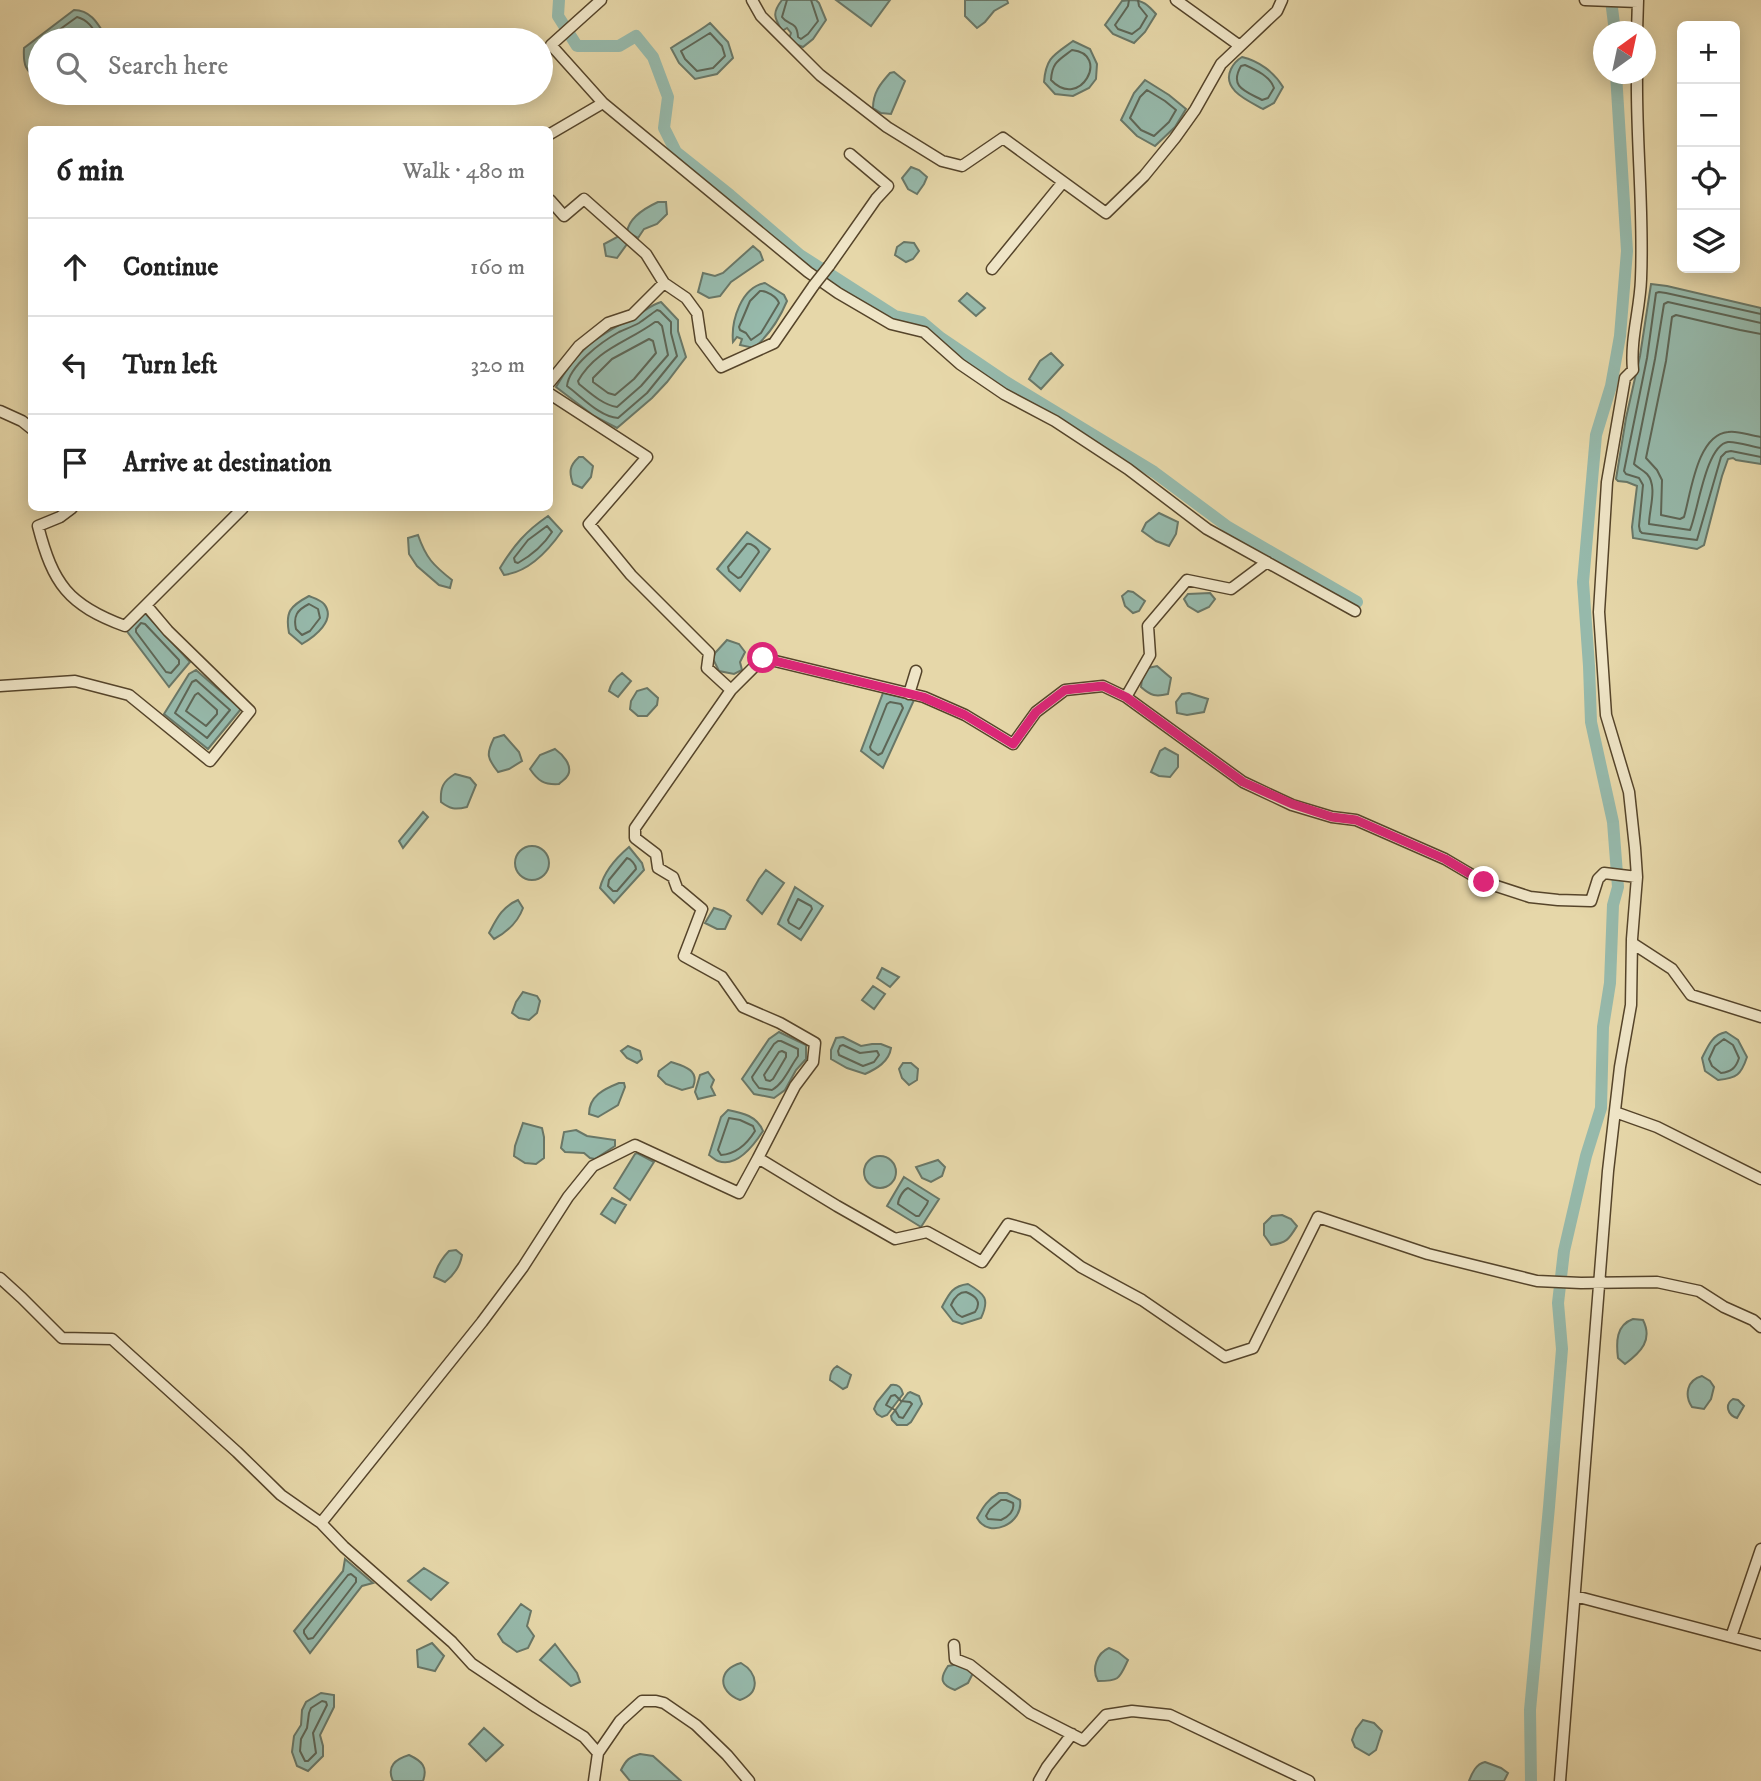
<!DOCTYPE html>
<meta charset="utf-8">
<style>
body{margin:0;font-family:"IM FELL DW Pica",serif;background:#f6f6f6;color:#222}
.controls{position:absolute;right:21px;top:21px;display:grid;overflow:hidden;border-radius:10px;box-shadow:0 4px 18px #0003}
.controls button{width:63px;height:63px;display:grid;place-items:center;padding:0;border:0;border-bottom:2px solid #e0e0e0;background:#fff;color:#222;font:35px sans-serif}
.compass{position:absolute;left:1593px;top:21px;width:63px;height:63px;border-radius:50%;background:#fff;box-shadow:0 4px 18px #0003;rotate:33deg}
.stop{position:absolute;width:21px;height:21px;margin:-16px;border:5px solid #db2777;border-radius:50%;background:#fff}
.stop.end{background:#db2777;border-color:#fff;box-shadow:0 2px 7px #0008}
.list{margin:0;padding:0;list-style:none}
h2{display:flex;justify-content:space-between;align-items:center;height:91px;margin:0;padding:0 28px;font-size:30px}
h2 small{font-size:23px;font-weight:400;color:#767676}
.list li{display:grid;grid-template-columns:46px 1fr auto;gap:21px;align-items:center;box-sizing:border-box;height:98px;padding:0 28px;border-top:2px solid #e0e0e0}
.list b{display:block;font-size:26px;white-space:nowrap}
.list em{font-size:23px;font-style:normal;color:#767676}
.icon{flex:none;width:38px;height:38px;fill:none;stroke:currentColor;stroke-width:2;stroke-linecap:round;stroke-linejoin:round}
.map{position:relative;flex:none;width:1761px;height:1781px;overflow:hidden}
.search{position:absolute;background:#fff;box-shadow:0 4px 18px #0003;left:28px;top:28px;width:525px;height:77px;display:flex;align-items:center;gap:18px;box-sizing:border-box;padding:0 24px;border-radius:38px;color:#767676;font-size:26px}
.panel{position:absolute;background:#fff;box-shadow:0 4px 18px #0003;left:28px;top:126px;width:525px;height:385px;border-radius:10px}
.map>svg:first-child{display:block}
.water{fill:#96b9ab;stroke:#697767;stroke-width:2}
.lines{fill:none;stroke-linecap:round;stroke-linejoin:round}
.shore{stroke:#5e6656;stroke-width:2}
.canal{stroke:#96b9ab;stroke-width:12}
.street-casing{stroke:#55442a;stroke-width:13}
.street{stroke:#efe5c7;stroke-width:10}
.street-bridge-casing{stroke:#55442a;stroke-width:13;stroke-linecap:butt}
.street-bridge{stroke:#efe5c7;stroke-width:10}
.route{stroke:#db2777;stroke-width:9}
</style>
<div class="map">
<svg width="1761" height="1781" viewBox="0 0 1761 1781">
<rect width="100%" height="100%" fill="#e6d7a9"/>
<filter id="stains"><feTurbulence type="fractalNoise" baseFrequency=".00286" numOctaves="4"/><feColorMatrix values="0 0 0 0 .2 0 0 0 0 .09 0 0 0 0 .02 0 0 0 .5 -.17"/></filter>
<radialGradient id="worn" r=".72"><stop offset=".6" stop-color="#630" stop-opacity="0"/><stop offset="1" stop-color="#630" stop-opacity=".3"/></radialGradient>
<path class="water" d="M782,0H816L819,3L826,20L813,39L803,47L795,44L789,39L791,33L787,28L782,31C774,17 772,13 782,0Z
M836,0H890L871,26Z
M965,0H1007L1008,3L994,11L985,22L977,28L965,16Z
M1131,0C1143,0 1148,5 1156,14L1145,32L1134,43L1113,34L1105,25L1122,1Z
M74,10C92,10 99,26 108,40H40V80C25,71 23,65 24,48Z
M710,23L728,42L733,58L717,74L695,79L679,63L671,48C684,39 697,33 710,23Z
M1073,41L1090,49L1097,64L1096,79L1089,88L1073,96L1055,94L1044,82C1046,57 1054,55 1073,41Z
M1242,57C1259,61 1274,72 1283,87L1274,103L1263,109C1249,101 1221,90 1231,69C1234,63 1237,60 1242,57Z
M894,72L905,81L891,114L881,113L873,108C873,93 880,84 890,73Z
M1145,80L1169,95L1186,109L1175,127L1155,146L1137,136L1121,120L1134,93Z
M911,167L919,170L927,177L924,184L917,194L908,189L902,178Z
M658,202H666L667,214L657,224L644,229L638,238L627,232C629,217 645,208 658,202Z
M619,236L627,244L617,258L606,256L604,244Z
M904,242L914,243L919,251L913,259L906,262L895,255L897,247Z
M753,246L760,252L763,260L731,282L720,296L709,298L698,292L703,273L715,276L723,273Z
M765,283L784,295L787,301C779,320 769,335 754,348L740,345L742,339L737,337L733,342C731,321 741,287 765,283Z
M1651,284L1667,286L1761,308V464L1736,460L1733,458L1728,459L1722,476L1704,545L1697,549L1633,538L1632,527L1637,486L1627,482L1618,481L1616,479L1626,418L1640,356Z
M967,293L985,308L976,316L959,301Z
M661,302L678,320V331L686,357L667,382L652,398L617,428L594,416L556,387C578,349 594,338 632,318C643,313 650,305 661,302Z
M1051,353L1063,365L1041,389L1029,379L1040,361Z
M579,457H583L593,466L591,477L582,488L573,484C569,472 569,466 579,457Z
M1159,513L1178,522L1176,534L1169,546L1156,541L1142,531L1146,523Z
M548,516L562,531C548,551 529,572 504,575L500,568C514,545 526,531 548,516Z
M747,532L770,549L740,591L717,569Z
M418,535C426,558 433,565 452,580L450,588L439,585L417,566L409,554L408,538Z
M1128,591L1133,592L1145,601L1139,611L1133,613L1125,606L1122,596Z
M1210,593L1215,599L1209,607L1198,612L1188,606L1184,599L1188,594Z
M309,596C314,598 321,600 324,604C337,620 314,637 302,644L289,633C285,612 290,606 309,596Z
M144,612L190,662L169,687L126,630Z
M727,640L739,644L745,652L740,662L742,670L734,674L719,671L713,659L715,653Z
M1157,666L1171,678L1168,694C1156,697 1151,696 1141,687L1142,679L1148,668Z
M196,670L241,709L208,749L164,714L189,674Z
M622,673L631,681L618,697L609,691C611,683 615,678 622,673Z
M647,688L658,698L657,705L647,716H638L630,709L631,701L637,691Z
M883,693L914,700L883,768L861,751Z
M1189,693L1208,699L1204,712L1187,715L1177,713L1176,702L1182,694Z
M504,735L519,752L522,761L509,769L498,772C487,758 486,754 494,738Z
M1165,748L1178,755V767L1170,777L1159,776L1151,772L1160,751Z
M555,749C562,754 573,765 568,775C566,779 562,781 559,784C544,785 538,781 530,769L540,755Z
M455,774L470,778L476,785L467,807C455,810 450,809 441,802C440,788 443,781 455,774Z
M423,812L428,817L403,848L399,841Z
M515 863a17 17 0 1 1 34 0a17 17 0 1 1-34 0Z
M629,847L642,863L644,870L614,903L600,888C604,871 616,858 629,847Z
M766,870L784,883L762,914L747,900L759,879Z
M795,887L823,906L801,940L778,924Z
M518,900L523,908C518,922 507,932 494,939L489,933C497,918 502,907 518,900Z
M714,908L724,911L731,916L725,929H717L705,923Z
M882,968L899,977L890,987L877,978Z
M873,986L885,994L874,1009L862,1000Z
M523,992L537,996L540,1001L537,1013L529,1020L519,1018L512,1013L516,1002Z
M779,1032L806,1045V1059L796,1070L785,1090L774,1098L754,1094L742,1079L769,1039Z
M1726,1032L1738,1040L1747,1057C1741,1075 1737,1078 1718,1080L1705,1071L1702,1058C1708,1046 1712,1035 1726,1032Z
M843,1037L861,1046L872,1044H881L891,1048C889,1062 876,1069 865,1074L847,1068L831,1059V1050L836,1038Z
M628,1046L640,1051L642,1059L637,1063L627,1058L621,1051Z
M671,1062C684,1066 700,1070 693,1087L682,1090L666,1084L658,1076L659,1071Z
M903,1063H911L918,1069L917,1080L909,1085L902,1078L899,1069Z
M708,1072L714,1080L711,1087L715,1095L698,1099L695,1092L700,1075Z
M619,1083H624L625,1087L618,1105L598,1117L589,1114C589,1096 604,1089 619,1083Z
M728,1110C743,1113 757,1116 763,1131C754,1145 737,1168 718,1161C715,1160 712,1157 709,1155L721,1117Z
M523,1123L542,1128L544,1137V1158L536,1164L525,1163L514,1156L515,1146Z
M576,1130L587,1136L615,1140V1146L595,1159L590,1158L584,1153L565,1152L561,1148L564,1132Z
M637,1153L654,1162L630,1200L614,1188L635,1154Z
M864 1172a16 16 0 1 1 32 0a16 16 0 1 1-32 0Z
M938,1160L945,1167L942,1176L931,1182L922,1178L916,1167Z
M904,1177L939,1199L921,1227L887,1206Z
M612,1198L626,1205L615,1223L601,1214Z
M1282,1215L1291,1219L1297,1226C1289,1239 1287,1243 1271,1245L1264,1235V1224L1272,1216Z
M456,1250L462,1255C460,1267 454,1275 445,1282L434,1277C437,1266 441,1259 449,1251Z
M968,1284C985,1294 990,1299 981,1318L962,1324L953,1321L942,1307C949,1294 952,1286 968,1284Z
M1633,1319L1643,1320C1653,1340 1641,1352 1625,1364L1618,1358C1616,1342 1616,1325 1633,1319Z
M837,1366L851,1375L847,1387L843,1389L830,1380C830,1375 832,1369 837,1366Z
M1702,1376L1710,1381L1714,1387L1711,1399L1704,1409L1692,1407C1684,1395 1687,1380 1702,1376Z
M891,1385C898,1384 902,1388 903,1394L887,1415L882,1417L877,1414L874,1409L877,1402Z
M910,1392L919,1396L922,1404L911,1422L907,1425H897L892,1420L891,1416L908,1393Z
M1733,1399L1738,1400L1744,1406L1737,1418C1728,1415 1724,1405 1733,1399Z
M999,1493H1007L1020,1500C1024,1523 989,1540 977,1518C983,1507 988,1499 999,1493Z
M345,1559L373,1583L362,1586L310,1653L294,1631L343,1571Z
M424,1568L448,1583L431,1600L408,1581Z
M521,1604L531,1611L527,1626L534,1636L528,1648L517,1652L503,1642L498,1634Z
M432,1643L444,1656L435,1671L418,1667L417,1650Z
M555,1644L577,1673L580,1682L571,1686L540,1660Z
M1109,1648L1118,1652L1128,1660C1119,1679 1120,1681 1098,1681C1091,1669 1097,1653 1109,1648Z
M741,1663C758,1673 761,1693 740,1700C717,1691 718,1669 741,1663Z
M959,1664L973,1673L968,1683L955,1690C941,1685 939,1679 948,1666Z
M321,1693L334,1695V1707L320,1735L323,1746V1756L308,1771L297,1766L292,1752L294,1736L301,1725L302,1710L306,1702Z
M1363,1720L1374,1723L1382,1731L1376,1750L1369,1755L1355,1747L1352,1740L1356,1729Z
M484,1728L503,1745L486,1761L469,1744Z
M640,1754L653,1756L681,1781H630L621,1770C626,1760 629,1757 640,1754Z
M409,1755C422,1761 428,1767 423,1781H393C386,1766 396,1759 409,1755Z
M1485,1762L1501,1768L1508,1773L1504,1781H1469C1472,1773 1476,1764 1485,1762Z"/>
<g class="lines">
<path class="shore" d="M787,0L782,17C788,26 797,20 798,37L801,39L808,34L818,21L811,0
M1129,0L1128,6L1115,25L1118,29L1132,34L1140,28L1147,16L1139,6L1138,0
M710,33L722,46L725,56L713,68L697,71L685,59L681,51Z
M45,40L77,17C89,20 94,30 100,40
M1072,50C1111,54 1080,111 1051,80C1052,62 1059,60 1072,50Z
M1245,65C1256,70 1270,76 1274,88L1268,98L1262,100C1245,91 1229,87 1241,66Z
M1147,90L1165,101L1176,110L1169,122L1154,136L1141,130L1130,118L1140,97Z
M760,291C766,290 777,297 779,303L761,333L751,340L746,333L740,330L739,327L750,301Z
M657,310L660,311L671,322V333L677,356L647,393L618,418C600,417 582,397 567,386C569,366 601,342 619,332C625,329 632,327 639,323C645,319 651,314 657,310Z
M1761,314L1666,293L1659,292L1656,293L1647,358L1624,471L1626,474L1639,478L1643,485L1639,526L1640,531L1642,533L1697,540L1721,457L1726,452L1731,451L1761,457
M655,322H658L662,326L668,355L641,386L617,407C603,405 590,393 579,384L578,381C596,349 628,342 655,322Z
M1761,323L1668,302L1664,304L1655,359L1634,464C1638,468 1643,470 1647,474C1658,486 1649,510 1649,524L1690,530C1698,511 1706,445 1728,442C1736,441 1753,447 1761,448
M1761,334L1740,330L1676,315L1672,317L1666,361L1646,458L1657,470L1662,480L1661,515L1680,519L1684,517C1691,493 1697,435 1728,432C1738,430 1750,436 1761,437
M649,339L653,341L656,353L634,379L615,395L608,393L593,382V378L612,359Z
M547,526L552,532C543,546 532,555 518,563L515,562L514,558L528,540Z
M747,544C751,543 758,548 759,552L741,577L738,578L729,571L728,567Z
M309,604L318,609L320,618L310,631L302,635L296,629C293,616 297,610 309,604Z
M141,623L145,624L179,660V664L171,673L166,672L136,632V629Z
M196,680L230,710L207,738L175,713L192,682Z
M198,693L217,710V714L206,726L186,711L195,695Z
M890,702L901,704L903,708L882,753L878,755L871,750L870,747L887,704Z
M627,858C631,859 636,865 636,869L617,891H613L608,886L609,880Z
M798,899L811,906L812,909L801,927L799,929L789,923L788,920Z
M1724,1039L1733,1045L1739,1058C1736,1068 1731,1072 1721,1073L1712,1066L1709,1059L1715,1046Z
M778,1041H781L798,1049V1056C790,1067 784,1083 772,1090L759,1088L753,1080L752,1077L774,1044Z
M843,1045L860,1053L877,1051L879,1055L874,1062L863,1066L839,1055L838,1051L840,1046Z
M782,1051L786,1053V1057L773,1079L770,1081L766,1080L764,1075L779,1052Z
M729,1118L740,1120L753,1126L755,1131C747,1144 737,1154 721,1155L718,1150Z
M908,1188L928,1201L927,1204L919,1216H916L898,1204C898,1199 903,1190 908,1188Z
M966,1292C976,1296 982,1302 975,1312L962,1317L957,1314L951,1305C954,1298 958,1292 966,1292Z
M895,1395L901,1401L910,1402L912,1404L903,1418L899,1417L895,1410L886,1405L891,1396Z
M1001,1500H1006L1013,1503C1015,1511 1008,1517 1001,1520L988,1519L986,1516L990,1509Z
M351,1574L356,1578V1582L313,1638L308,1639L304,1633V1630L348,1575Z
M322,1701L326,1702L327,1705L313,1733L316,1753L308,1761H305L300,1751L301,1739L307,1728L309,1713L311,1708Z"/>
<path class="canal" d="M559,0L558,16L577,46H619L636,36L653,57L668,97L664,128L676,152L730,195L800,255L895,316L922,322L941,338L1006,382L1154,472L1228,527L1357,602
M1611,0L1615,32
M1531,1781L1530,1710L1549,1507L1562,1349L1558,1303L1564,1251L1586,1156L1601,1108L1603,1027L1610,983L1613,905L1618,887L1613,822L1591,722L1589,666L1583,582L1596,435L1611,386L1620,336L1627,251L1616,74"/>
<g class="street-casing">
<path id="street" d="M601,0L551,45L603,103L808,272L838,293L891,324L924,332L960,364L1004,394L1055,421L1128,469L1207,529L1355,611
M752,0L761,16L820,75L887,127L942,161L962,166L1003,138L1106,213L1144,176L1175,138L1195,110L1221,64L1240,46
M1176,0L1240,46L1277,11L1282,0
M1585,0L1638,2
M1637,32L1638,0
M550,134L603,103
M550,200L564,216L584,199L646,254L664,283L686,298L697,313L701,340L721,367L774,343L814,285
M829,266L876,199L888,186L850,154
M992,269L1063,182
M550,382L579,346L608,323L632,315L664,283
M550,394L647,457L589,524L631,575L709,653L707,668L731,690L763,658L924,697L965,715L1013,744L1036,712L1065,690L1103,686L1126,697L1243,782L1292,805L1332,817L1356,820L1445,859L1484,882L1530,897L1558,900L1591,901L1598,879L1604,873L1637,877
M0,411L22,421L32,429
M72,508L60,517L38,526C53,584 68,605 125,626L243,508
M0,686L75,681L129,695L210,761L250,711L168,631L146,605
M731,690L635,828V838L656,854L658,868L673,877L677,888L702,909L684,956L722,977L743,1007L780,1023L815,1043L813,1062L795,1086L758,1158L837,1206L895,1239L927,1232L982,1262L1008,1224L1033,1231L1081,1267L1142,1300L1225,1357L1253,1348L1318,1217L1428,1254L1537,1281L1581,1283L1657,1282L1699,1291L1724,1307L1753,1320L1761,1327
M909,694L916,671
M1126,697L1150,655L1148,626L1187,580L1231,589L1267,562
M1632,943L1672,969L1691,995L1761,1017
M1615,1112L1657,1127L1761,1179
M0,1278L22,1298L62,1338L112,1339L237,1452L281,1495L321,1523
M1575,1596L1761,1645
M1731,1637L1761,1549
M954,1645L955,1659L970,1665L1030,1713L1083,1740L1106,1715L1132,1711L1170,1715L1309,1781
M598,1753L620,1721L642,1701H656L664,1703L696,1725L727,1755L749,1781
M594,1781L598,1753L584,1737L536,1707L472,1664L452,1642L344,1547L321,1523L482,1322L523,1267L568,1197L593,1166L635,1145L739,1193L758,1158
M1039,1781L1047,1767L1072,1734
M1560,1781L1608,1171L1620,1067L1631,1005L1632,939L1637,877L1635,848L1629,792L1606,715L1599,612L1607,482L1625,378L1633,370C1630,339 1640,310 1641,279C1644,210 1636,142 1637,74"/>
</g>
<use href="#street" class="street"/>
<g class="street-bridge-casing">
<path id="street-bridge" d="M814,285L829,266"/>
</g>
<use href="#street-bridge" class="street-bridge"/>
</g>
<g class="lines">
<path class="route" d="M763,658L923,697L965,715L1013,744L1036,712L1065,690L1103,686L1126,697L1243,782L1292,804L1332,817L1356,820L1445,859L1484,882"/>
</g>
<rect width="100%" height="100%" filter="url(#stains)"/>
<rect width="100%" height="100%" fill="url(#worn)"/>
</svg>
<div class="controls">
<button>+</button>
<button>−</button>
<button><svg class="icon" aria-label="locate" viewBox="0 0 24 24"><circle cx="12" cy="12" r="6"/><path d="M12 2v4M12 18v4M2 12h4M18 12h4"/></svg></button>
<button><svg class="icon" aria-label="layers" viewBox="0 0 24 24"><path d="M12 4l9 5-9 5-9-5zM3 14l9 5 9-5"/></svg></button>
</div>
<svg class="compass" viewBox="-18 -18 36 36"><path d="M0-13l5 13h-10z" fill="#e53935"/><path d="M0 13l5-13h-10z" fill="#767676"/></svg>
<div class="stop" style="left:763px;top:658px"></div>
<div class="stop end" style="left:1484px;top:882px"></div>
<div class="search"><svg class="icon" aria-label="search" viewBox="0 0 24 24"><circle cx="10" cy="10" r="6"/><path d="M15 15l6 6"/></svg>Search here</div>
<section class="panel">
<h2>6 min<small>Walk · 480 m</small></h2>
<ul class="list">
<li><svg class="icon" aria-label="ahead" viewBox="0 0 24 24"><path d="M12 20V5M6 11l6-6 6 6"/></svg><div><b>Continue</b></div><em>160 m</em></li>
<li><svg class="icon" aria-label="left" viewBox="0 0 24 24"><path d="M17 20v-9H6M10 6l-5 5 5 5"/></svg><div><b>Turn left</b></div><em>320 m</em></li>
<li><svg class="icon" aria-label="arrive" viewBox="0 0 24 24"><path d="M6 21V4h12l-3 4 3 4H6"/></svg><div><b>Arrive at destination</b></div></li>
</ul>
</section>
</div>
